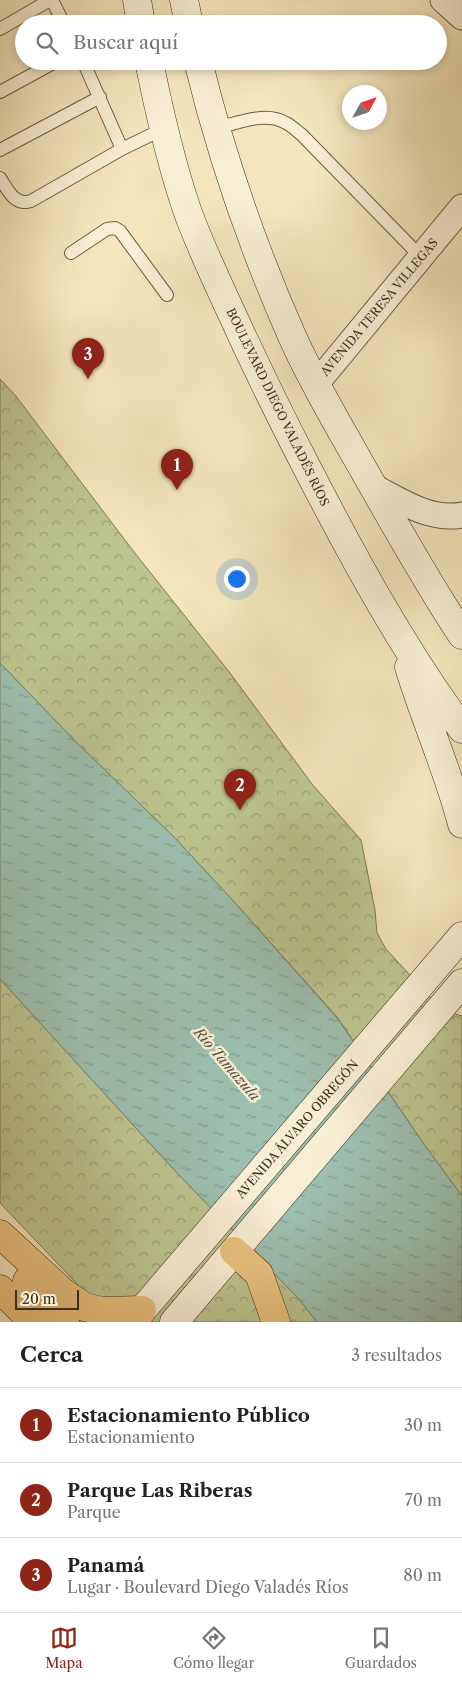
<!DOCTYPE html>
<html lang="es">
<meta charset="utf-8">
<style>
body{margin:0;font-family:"Libre Caslon Text",serif;background:#f2f2f2;color:#222}
.compass{position:absolute;left:342px;top:85px;width:45px;height:45px;border-radius:50%;background:#fff;box-shadow:0 2px 8px #0003;rotate:50deg}
.scale{position:absolute;left:15px;bottom:12px;width:64px;box-sizing:border-box;padding-left:5px;border:2px solid #3f2e1b;border-top:0;font-size:14px;line-height:18px;white-space:nowrap;color:#3f2e1b;-webkit-text-stroke:4px #f8eed3;paint-order:stroke}
.you{position:absolute;left:236px;top:578px;width:18px;height:18px;margin:-12px;border:4px solid #fff;border-radius:50%;background:#1a73e8;box-shadow:0 0 0 8px #1a73e833}
.badge{display:grid;place-items:center;width:32px;height:32px;border-radius:50%;background:#8f2418;color:#fff;font-size:16px;font-weight:700}
.pin{position:absolute;translate:-50% -41px;filter:drop-shadow(0 1px 2px #0008)}
.pin::after{content:'';position:absolute;top:26px;width:18px;height:15px;background:inherit;clip-path:polygon(0 0,100% 0,50% 100%)}
.list{margin:0;padding:0;list-style:none}
h2{display:flex;justify-content:space-between;align-items:center;height:65px;margin:0;padding:0 20px;font-size:21px}
h2 small{font-size:16px;font-weight:400;color:#767676}
.list li{display:grid;grid-template-columns:32px 1fr auto;gap:15px;align-items:center;box-sizing:border-box;height:75px;padding:0 20px;border-top:1px solid #e0e0e0}
.list b{display:block;font-size:19px;white-space:nowrap}
.list p{margin:0;font-size:16px;white-space:nowrap;color:#767676}
.list em{font-size:16px;font-style:normal;color:#767676}
.icon{flex:none;width:28px;height:28px;fill:none;stroke:currentColor;stroke-width:2;stroke-linecap:round;stroke-linejoin:round}
.map{position:relative;flex:none;width:462px;height:1322px;overflow:hidden}
.search{position:absolute;background:#fff;box-shadow:0 2px 8px #0003;left:15px;right:15px;top:15px;height:55px;display:flex;align-items:center;gap:12px;box-sizing:border-box;padding:0 18px;border-radius:28px;color:#767676;font-size:19px}
.sheet{height:290px;background:#fff}
nav{display:flex;justify-content:space-around;align-items:center;box-sizing:border-box;height:70px;border-top:1px solid #e0e0e0;background:#fff;font-size:14px;color:#767676}
nav a{display:grid;justify-items:center;gap:2px}
nav .on{color:#8f2418}
.map>svg:first-child{display:block}
.park{fill:url(#park-crowns);stroke:#7e7956}
.water{fill:url(#water-ripples);stroke:#778574}
.lines{fill:none;stroke-linecap:round;stroke-linejoin:round}
.lane-casing{stroke:#6c5c43;stroke-width:14}
.street-casing{stroke:#6c5c43;stroke-width:27}
.secondary-casing{stroke:#3f2e1b;stroke-width:29}
.primary-casing{stroke:#3f2e1b;stroke-width:29}
.lane{stroke:#f8eed3;stroke-width:12}
.street{stroke:#f8eed3;stroke-width:25}
.secondary{stroke:#f8eed3;stroke-width:28}
.primary{stroke:#eac27e;stroke-width:28}
.labels{text-anchor:middle;dominant-baseline:central;stroke-width:5;stroke-linejoin:round;paint-order:stroke}
.street-label{font-size:12px;fill:#3f2e1b;stroke:#f8eed3}
.water-label{font-size:14px;font-style:italic;fill:#565240;stroke:#f8eed3}
</style>
<div class="map">
<svg width="462" height="1322" viewBox="0 0 462 1322">
<defs>
<pattern id="park-crowns" width="20" height="18" patternUnits="userSpaceOnUse" patternTransform="scale(1.25)"><rect width="20" height="18" fill="#bcc490"/><path d="M2 6a3 3 0 1 1 6 0M12 15a3 3 0 1 1 6 0" fill="none" stroke="#9aa075"/></pattern>
<pattern id="water-ripples" width="26" height="14" patternUnits="userSpaceOnUse" patternTransform="scale(1.25)"><rect width="26" height="14" fill="#9cbfaf"/><path d="M2 4q2-2 4 0t4 0M15 11q2-2 4 0t4 0" fill="none" stroke="#819c8e"/></pattern>
</defs>
<rect width="100%" height="100%" fill="#f4e5bc"/>
<filter id="stains"><feTurbulence type="fractalNoise" baseFrequency=".004" numOctaves="4"/><feColorMatrix values="0 0 0 0 .2 0 0 0 0 .09 0 0 0 0 .02 0 0 0 .5 -.17"/></filter>
<radialGradient id="worn" r=".72"><stop offset=".6" stop-color="#630" stop-opacity="0"/><stop offset="1" stop-color="#630" stop-opacity=".3"/></radialGradient>
<path class="park" d="M0,379L15,395L134,552L230,673L312,784L361,840L375,910L377,933L386,949L430,997L452,1013L462,1016V1196L426,1147L337,1017L236,904L173,836L77,743L0,663Z
M0,979L178,1174L298,1298L317,1322H74L68,1316L78,1285L0,1203Z"/>
<path class="water" d="M0,663L77,743L173,836L236,904L337,1018L426,1147L462,1196V1322H317L298,1298L178,1174L0,979Z"/>
<g class="lines">
<g class="lane-casing">
<path id="lane" d="M52,0L64,24
M0,29L50,0
M0,92L57,61
M216,128C238,123 265,111 286,123C292,126 297,131 302,135L421,257
M122,149L163,129
M0,150L100,97
M0,178C8,190 14,206 31,201L122,149L83,61
M71,253L107,229L115,228L120,231L167,295"/>
</g>
<g class="street-casing">
<path id="street" d="M443,0L462,17
M316,384L462,207
M374,487C401,501 430,521 462,515"/>
</g>
<g class="secondary-casing">
<path id="secondary" d="M137,0L141,24
M184,0L189,24
M149,61C159,111 170,159 186,207C197,239 212,270 226,301C251,356 277,410 305,464C352,555 401,646 462,729
M198,61C221,155 253,248 292,336C311,379 335,419 358,460C392,519 424,578 462,635
M409,667C425,720 448,770 462,824
M132,1322L462,936
M174,1322L462,983"/>
</g>
<g class="primary-casing">
<path id="primary" d="M0,1234L64,1293L85,1307L102,1311L142,1310
M234,1251L259,1274L276,1322
M27,1281L65,1322
M0,1289L33,1322"/>
</g>
<use href="#lane" class="lane"/>
<use href="#street" class="street"/>
<use href="#secondary" class="secondary"/>
<use href="#primary" class="primary"/>
</g>
<g class="labels">
<g class="street-label">
<text transform="translate(379 307) rotate(-50)">AVENIDA TERESA VILLEGAS</text>
<text transform="translate(278 407) rotate(64)">BOULEVARD DIEGO VALADÉS RÍOS</text>
<text transform="translate(297 1129) rotate(-49)">AVENIDA ÁLVARO OBREGÓN</text>
</g>
<g class="water-label">
<text transform="translate(227 1064) rotate(49)">Río Tamazula</text>
</g>
</g>
<rect width="100%" height="100%" filter="url(#stains)"/>
<rect width="100%" height="100%" fill="url(#worn)"/>
</svg>
<svg class="compass" viewBox="-18 -18 36 36"><path d="M0-13l5 13h-10z" fill="#e53935"/><path d="M0 13l5-13h-10z" fill="#767676"/></svg>
<div class="scale">20 m</div>
<div class="you"></div>
<div class="pin badge" style="left:177px;top:490px">1</div>
<div class="pin badge" style="left:240px;top:810px">2</div>
<div class="pin badge" style="left:88px;top:379px">3</div>
<div class="search"><svg class="icon" aria-label="search" viewBox="0 0 24 24"><circle cx="10" cy="10" r="6"/><path d="M15 15l6 6"/></svg>Buscar aquí</div>
</div>
<section class="sheet">
<h2>Cerca<small>3 resultados</small></h2>
<ul class="list">
<li><span class="badge">1</span><div><b>Estacionamiento Público</b><p>Estacionamiento</p></div><em>30 m</em></li>
<li><span class="badge">2</span><div><b>Parque Las Riberas</b><p>Parque</p></div><em>70 m</em></li>
<li><span class="badge">3</span><div><b>Panamá</b><p>Lugar · Boulevard Diego Valadés Ríos</p></div><em>80 m</em></li>
</ul>
</section>
<nav>
<a class="on"><svg class="icon" aria-label="map" viewBox="0 0 24 24"><path d="M3 6l6-2 6 2 6-2v14l-6 2-6-2-6 2zM9 4v14M15 6v14"/></svg>Mapa</a>
<a><svg class="icon" aria-label="directions" viewBox="0 0 24 24"><path d="M12 3l9 9-9 9-9-9zM9 14v-3h6M13 9l2 2-2 2"/></svg>Cómo llegar</a>
<a><svg class="icon" aria-label="saved" viewBox="0 0 24 24"><path d="M7 4h10v16l-5-4-5 4z"/></svg>Guardados</a>
</nav>
